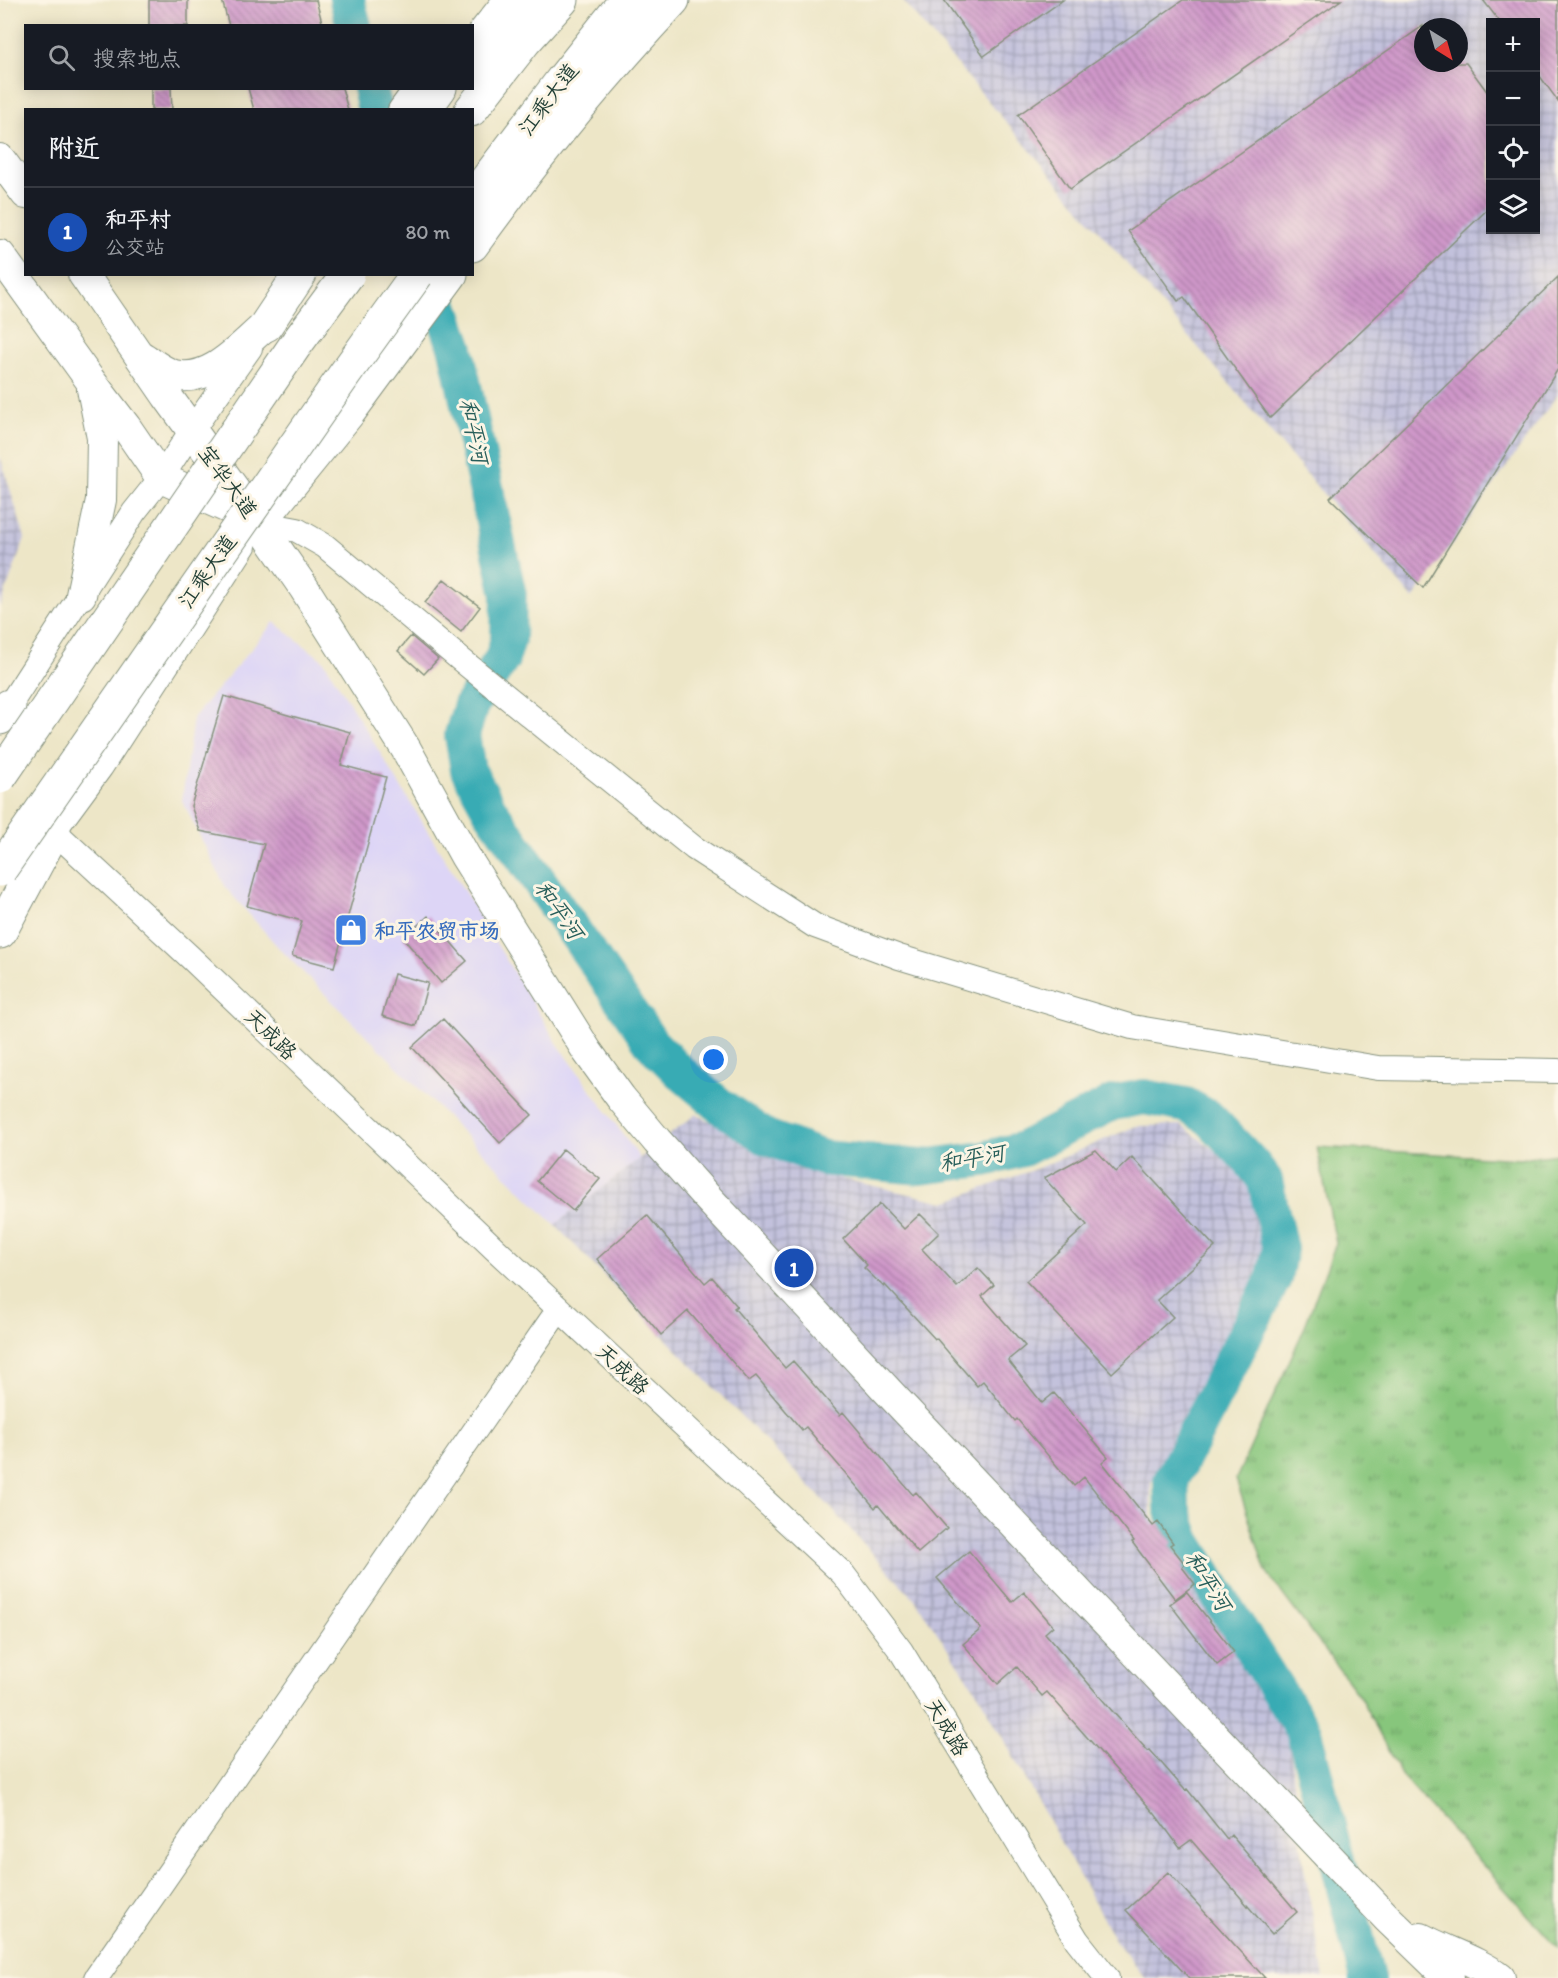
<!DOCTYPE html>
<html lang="zh">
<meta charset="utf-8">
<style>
body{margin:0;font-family:Itim,"LXGW WenKai TC",sans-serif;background:#242831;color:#f1f3f6}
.controls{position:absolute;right:18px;top:18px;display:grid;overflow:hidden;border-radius:0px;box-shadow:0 3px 15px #0003}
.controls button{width:54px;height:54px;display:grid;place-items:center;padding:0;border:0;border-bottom:2px solid #363941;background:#171b24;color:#f1f3f6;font:30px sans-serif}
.compass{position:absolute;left:1414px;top:18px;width:54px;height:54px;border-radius:50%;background:#171b24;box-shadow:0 3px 15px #0003;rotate:143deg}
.you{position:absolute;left:714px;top:1060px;width:21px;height:21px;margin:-15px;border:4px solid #fff;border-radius:50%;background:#1a73e8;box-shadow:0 0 0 9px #1a73e833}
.badge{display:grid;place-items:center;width:39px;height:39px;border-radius:50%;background:#8c9099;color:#fff;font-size:20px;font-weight:700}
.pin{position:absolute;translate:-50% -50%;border:3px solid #fff;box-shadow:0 2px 6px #0006}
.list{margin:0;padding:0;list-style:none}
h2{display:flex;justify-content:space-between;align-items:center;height:78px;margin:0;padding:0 24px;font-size:26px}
h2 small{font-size:20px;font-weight:400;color:#9ea1a6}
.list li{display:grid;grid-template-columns:39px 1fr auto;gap:18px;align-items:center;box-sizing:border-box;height:90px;padding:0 24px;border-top:2px solid #363941}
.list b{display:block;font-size:22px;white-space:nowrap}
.list p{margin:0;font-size:20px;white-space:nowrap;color:#9ea1a6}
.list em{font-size:20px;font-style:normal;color:#9ea1a6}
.icon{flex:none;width:33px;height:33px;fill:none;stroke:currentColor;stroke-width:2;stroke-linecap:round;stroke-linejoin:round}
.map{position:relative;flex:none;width:1558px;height:1978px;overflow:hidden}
.search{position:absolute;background:#171b24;box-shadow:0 3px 15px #0003;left:24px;top:24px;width:450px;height:66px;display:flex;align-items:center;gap:15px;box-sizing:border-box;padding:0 21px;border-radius:0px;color:#9ea1a6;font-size:22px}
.panel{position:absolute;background:#171b24;box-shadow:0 3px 15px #0003;left:24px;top:108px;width:450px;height:168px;border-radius:0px}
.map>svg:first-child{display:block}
.built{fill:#ddd5f6}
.industrial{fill:url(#industrial-grid);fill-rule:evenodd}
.grass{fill:url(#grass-tufts);stroke:#538258;stroke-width:1.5}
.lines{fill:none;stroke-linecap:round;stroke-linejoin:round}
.river{stroke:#39abb4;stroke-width:36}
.building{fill:url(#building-back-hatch)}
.minor-casing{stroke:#86927e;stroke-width:26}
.major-casing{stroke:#86927e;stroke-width:32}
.highway-casing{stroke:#86927e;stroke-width:35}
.minor{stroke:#fff;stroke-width:24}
.major{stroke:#fff;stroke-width:30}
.highway{stroke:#fff;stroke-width:33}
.highway-bridge-casing{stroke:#86927e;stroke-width:35;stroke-linecap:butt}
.highway-bridge{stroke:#fff;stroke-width:33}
.labels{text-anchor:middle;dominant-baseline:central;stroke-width:6;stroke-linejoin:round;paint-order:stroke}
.street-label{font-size:21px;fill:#1f3d34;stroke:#fcf5e5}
.shop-label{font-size:21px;font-weight:bold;fill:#366cbe;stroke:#fcf5e5;text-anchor:start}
.water-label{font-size:22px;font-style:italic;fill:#275e5a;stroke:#fcf5e5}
</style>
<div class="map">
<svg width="1558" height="1978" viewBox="0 0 1558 1978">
<defs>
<pattern id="industrial-grid" width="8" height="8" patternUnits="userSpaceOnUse" patternTransform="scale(1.5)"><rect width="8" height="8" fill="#c2c1dc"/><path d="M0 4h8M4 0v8" fill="none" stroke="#9d9eb3"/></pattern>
<pattern id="grass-tufts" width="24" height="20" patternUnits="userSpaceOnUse" patternTransform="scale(1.5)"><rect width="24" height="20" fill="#87c67c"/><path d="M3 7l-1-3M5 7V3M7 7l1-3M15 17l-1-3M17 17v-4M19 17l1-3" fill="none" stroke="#6ea266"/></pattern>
<pattern id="building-back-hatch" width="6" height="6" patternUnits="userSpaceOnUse" patternTransform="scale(1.5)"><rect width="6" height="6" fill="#cf97c9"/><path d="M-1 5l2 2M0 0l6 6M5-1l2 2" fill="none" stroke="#a77ca4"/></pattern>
</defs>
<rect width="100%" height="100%" fill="#fcf5e5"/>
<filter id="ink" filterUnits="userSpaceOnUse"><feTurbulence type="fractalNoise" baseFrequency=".0167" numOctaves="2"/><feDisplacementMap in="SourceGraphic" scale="12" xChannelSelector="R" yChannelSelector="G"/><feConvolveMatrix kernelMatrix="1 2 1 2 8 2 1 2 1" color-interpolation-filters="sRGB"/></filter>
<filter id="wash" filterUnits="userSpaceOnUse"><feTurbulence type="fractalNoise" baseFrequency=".008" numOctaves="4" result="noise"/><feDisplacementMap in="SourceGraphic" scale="24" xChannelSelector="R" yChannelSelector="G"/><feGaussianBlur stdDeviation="1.35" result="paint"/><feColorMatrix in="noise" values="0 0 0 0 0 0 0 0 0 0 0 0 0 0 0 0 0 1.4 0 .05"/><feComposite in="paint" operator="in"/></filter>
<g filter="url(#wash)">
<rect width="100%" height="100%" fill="#ede6c7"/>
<path class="built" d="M274,622L324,661L557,1043L640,1158L555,1225L279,948L226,888L182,800L193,718Z"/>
<path class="industrial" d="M902,0H1558V394L1413,599ZM1490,22H1536V230H1490ZM1423,27H1459V63H1423Z
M0,456L25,538L0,607Z
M696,1114L803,1170L945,1202L1038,1168L1136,1126L1181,1125L1241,1170L1271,1232L1260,1301L1151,1483V1515L1289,1734L1303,1861L1324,1978H1145L1115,1940L979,1695L916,1601L830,1507L555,1225Z"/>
<path class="grass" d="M1317,1147L1520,1159L1558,1154V1948L1401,1775L1360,1697L1266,1572L1236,1479L1303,1331L1336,1243Z"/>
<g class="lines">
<path class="river" d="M347,0L354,26
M370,88L375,110
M430,274L456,349L509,595L508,639L502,659L471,705L462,735L468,770L490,810L652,1044L680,1072L723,1108L766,1137L823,1158L921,1167L984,1159L1023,1149L1112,1103L1144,1097L1186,1105L1209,1118L1252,1163L1265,1180L1280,1249L1274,1278L1171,1481L1172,1508L1184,1541L1304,1732L1367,1978"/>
</g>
<g id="blocks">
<path class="building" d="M149,0H188V26H149Z
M222,0H316L323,26H229Z
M944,0H1063L984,56Z
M1183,0H1341L1070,189L1018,115Z
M1483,0H1558V101L1536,71V22H1500Z
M1423,26V63H1466L1491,97V206L1270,418L1184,297L1178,301L1128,231Z
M151,88H171L172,110H151Z
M248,88H342L348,110H254Z
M1558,277V369L1423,588L1330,498Z
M444,579L480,607L461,632L425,603Z
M411,636L438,659L424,674L398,651Z
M224,696L288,715L350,732L341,765L386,777L334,967L292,956L302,921L247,906L264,844L200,831L191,806Z
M428,916L467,961L441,983L403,938Z
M394,974L428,983L416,1026L382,1016Z
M443,1019L532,1115L500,1143L412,1047Z
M563,1149L600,1179L573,1211L537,1181Z
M1096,1150L1116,1172L1132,1157L1215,1247L1157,1300L1173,1317L1112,1373L1026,1281L1087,1225L1044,1178Z
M880,1204L904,1229L920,1214L939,1233L922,1249L957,1287L978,1268L994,1285L982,1296L1025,1346L1008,1360L1042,1403L1054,1393L1108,1457L1102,1462L1153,1526L1158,1522L1173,1543L1170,1545L1185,1564L1182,1567L1195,1584L1175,1599L1132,1542L1134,1541L1084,1477L1074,1486L1017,1419L1015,1421L983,1381L977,1386L936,1338L935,1339L885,1285L884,1287L864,1268L867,1265L843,1239Z
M647,1215L705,1283L712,1277L737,1306L734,1308L785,1368L793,1361L840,1415L843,1412L913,1495L916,1492L947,1528L918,1553L878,1505L875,1508L806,1427L802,1430L756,1376L749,1381L688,1311L661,1335L597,1259Z
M969,1551L1012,1602L1024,1592L1053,1626L1045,1633L1113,1712L1148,1751L1150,1750L1185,1790L1187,1789L1227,1839L1231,1835L1297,1912L1272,1934L1191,1840L1180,1848L1155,1814L1047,1692L1042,1696L1017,1667L998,1684L963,1644L981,1629L937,1578Z
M1187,1592L1234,1652L1217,1665L1170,1604Z
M1168,1872L1265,1978H1189L1126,1910Z"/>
</g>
</g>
<g filter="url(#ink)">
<use href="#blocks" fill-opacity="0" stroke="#86927e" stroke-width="1.5"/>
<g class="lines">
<g class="minor-casing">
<path id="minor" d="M605,51L648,0
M472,67L535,0
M400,110L416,88
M259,523L297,530L325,546L460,659L694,848L815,926L899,957L1132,1027L1378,1068L1558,1071
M0,720L134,512L161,478L192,430L250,348
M54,831L191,958L495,1249L843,1574L901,1651L1077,1940L1107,1978
M45,843L101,767L244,546
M96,1978L559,1309"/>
</g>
<g class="major-casing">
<path id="major" d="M0,159L26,194
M0,255L90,380L126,427L161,478L257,521
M83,274L167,396L259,523L304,588L406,749L465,856L587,1051L621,1098L657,1141L705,1195L897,1401L1387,1918L1449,1978
M141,356C151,362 163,372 174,375C210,384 241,346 266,325
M81,595L101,500L102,438L92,389
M1421,1938C1445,1951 1480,1962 1500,1978"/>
</g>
<g class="highway-casing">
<path id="highway" d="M472,49L511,0
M424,110L440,88
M471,110L524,42L562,0
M472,199L562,80L626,0
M472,245C534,159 601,77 673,0
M266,325L300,274
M259,523L349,412L451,274
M0,718L9,706
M0,932L54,831"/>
</g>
<use href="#minor" class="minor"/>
<use href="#major" class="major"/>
<use href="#highway" class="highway"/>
<g class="highway-bridge-casing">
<path id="highway-bridge" d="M0,777L294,347L348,274
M0,870L345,374L417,274"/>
</g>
<use href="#highway-bridge" class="highway-bridge"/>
</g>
</g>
<defs>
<g id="shop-square" transform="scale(1.725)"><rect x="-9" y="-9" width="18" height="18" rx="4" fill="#3f7fe0" stroke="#fcf5e5"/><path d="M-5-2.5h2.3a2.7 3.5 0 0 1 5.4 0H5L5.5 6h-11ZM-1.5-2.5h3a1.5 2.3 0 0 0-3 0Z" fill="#fff"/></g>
</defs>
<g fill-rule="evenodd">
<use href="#shop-square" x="351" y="930"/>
</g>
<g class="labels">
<g class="street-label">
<text transform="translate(548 99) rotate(-53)">江乘大道</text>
<text transform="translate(228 481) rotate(54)">宝华大道</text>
<text transform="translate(207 571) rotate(-55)">江乘大道</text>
<text transform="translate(271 1034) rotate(44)">天成路</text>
<text transform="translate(623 1369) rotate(43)">天成路</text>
<text transform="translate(947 1727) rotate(59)">天成路</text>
</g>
<g class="shop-label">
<text x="374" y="930">和平农贸市场</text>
</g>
<g class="water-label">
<text transform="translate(474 431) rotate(78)">和平河</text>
<text transform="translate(559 910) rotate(55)">和平河</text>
<text transform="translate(972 1158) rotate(-10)">和平河</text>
<text transform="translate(1208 1581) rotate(58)">和平河</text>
</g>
</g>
</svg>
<div class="controls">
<button>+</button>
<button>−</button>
<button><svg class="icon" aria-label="locate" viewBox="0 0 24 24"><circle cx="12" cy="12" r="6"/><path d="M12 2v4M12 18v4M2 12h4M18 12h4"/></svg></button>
<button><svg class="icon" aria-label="layers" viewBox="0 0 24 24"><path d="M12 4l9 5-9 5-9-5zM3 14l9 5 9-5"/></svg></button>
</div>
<svg class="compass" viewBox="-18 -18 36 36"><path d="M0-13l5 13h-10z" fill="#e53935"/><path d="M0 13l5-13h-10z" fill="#9ea1a6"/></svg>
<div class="you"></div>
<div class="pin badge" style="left:794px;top:1268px;background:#1a4fb4">1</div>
<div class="search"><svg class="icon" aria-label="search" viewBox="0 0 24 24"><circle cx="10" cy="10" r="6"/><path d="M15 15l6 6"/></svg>搜索地点</div>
<section class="panel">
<h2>附近<small></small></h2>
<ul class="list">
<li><span class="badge" style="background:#1a4fb4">1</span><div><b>和平村</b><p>公交站</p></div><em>80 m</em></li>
</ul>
</section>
</div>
